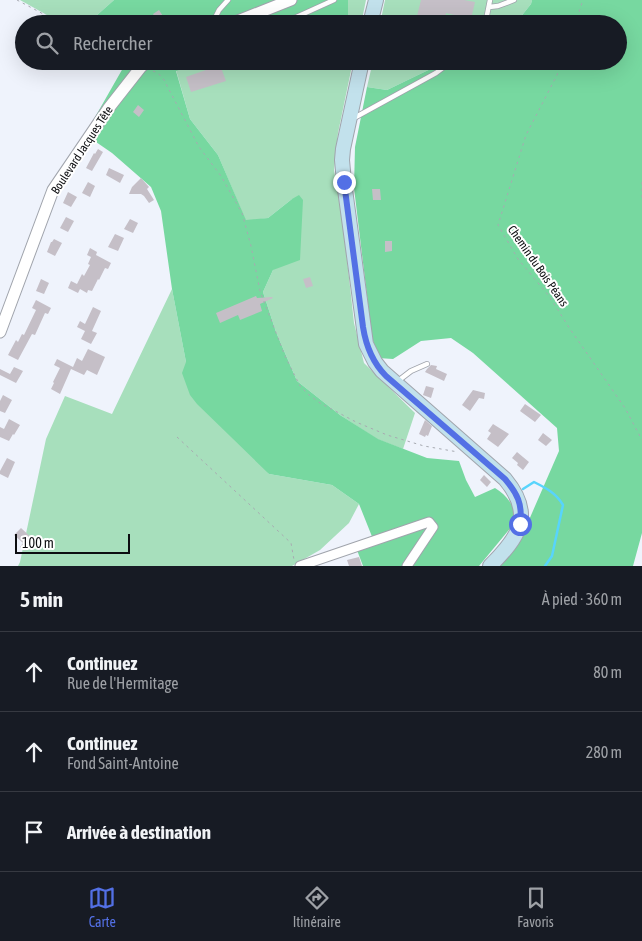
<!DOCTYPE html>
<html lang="fr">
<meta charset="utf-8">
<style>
body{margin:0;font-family:"Asap Condensed",sans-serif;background:#242831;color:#f1f3f6}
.scale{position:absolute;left:15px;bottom:12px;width:115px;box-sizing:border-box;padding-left:5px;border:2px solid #0d0e11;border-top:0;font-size:14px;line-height:18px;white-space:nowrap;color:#0d0e11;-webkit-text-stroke:4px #fff;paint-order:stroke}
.stop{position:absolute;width:15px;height:15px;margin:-11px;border:4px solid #5370e5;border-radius:50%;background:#fff}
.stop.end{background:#5370e5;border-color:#fff;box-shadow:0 1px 5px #0008}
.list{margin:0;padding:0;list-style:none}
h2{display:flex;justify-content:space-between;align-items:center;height:65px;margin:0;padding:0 20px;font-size:21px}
h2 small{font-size:16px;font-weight:400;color:#9ea1a6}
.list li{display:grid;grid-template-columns:32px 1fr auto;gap:15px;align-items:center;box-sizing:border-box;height:80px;padding:0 20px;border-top:1px solid #363941}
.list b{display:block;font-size:19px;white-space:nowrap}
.list p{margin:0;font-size:16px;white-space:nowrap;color:#9ea1a6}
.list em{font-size:16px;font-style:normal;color:#9ea1a6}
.icon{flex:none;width:28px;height:28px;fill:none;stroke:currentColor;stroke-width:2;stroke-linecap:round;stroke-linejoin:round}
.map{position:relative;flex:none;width:642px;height:566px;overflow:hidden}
.search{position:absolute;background:#171b24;box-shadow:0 5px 20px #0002;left:15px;right:15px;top:15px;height:55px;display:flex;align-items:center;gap:12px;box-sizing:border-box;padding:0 18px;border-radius:28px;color:#9ea1a6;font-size:19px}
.sheet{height:305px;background:#171b24}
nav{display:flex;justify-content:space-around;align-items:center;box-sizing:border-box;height:70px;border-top:1px solid #363941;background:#171b24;font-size:14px;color:#9ea1a6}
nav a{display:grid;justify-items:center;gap:2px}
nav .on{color:#5370e5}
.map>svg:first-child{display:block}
.green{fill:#a7dfbc}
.forest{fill:#77d8a0}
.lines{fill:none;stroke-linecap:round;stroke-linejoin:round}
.stream{stroke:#58d4fc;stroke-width:2.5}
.building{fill:#c5bfc7}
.service-casing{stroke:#a0a4ac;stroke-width:6}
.minor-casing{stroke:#a0a4ac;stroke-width:11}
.tertiary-casing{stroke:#a0a4ac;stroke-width:13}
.secondary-casing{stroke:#a0a4ac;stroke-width:16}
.path{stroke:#a7aab1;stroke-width:1;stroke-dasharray:2.5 4;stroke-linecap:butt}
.service{stroke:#fff;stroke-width:4.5}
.minor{stroke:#fff;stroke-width:9}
.tertiary{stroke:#fff;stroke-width:11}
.secondary{stroke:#c2e1ec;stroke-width:14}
.route{stroke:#5370e5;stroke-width:6}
.labels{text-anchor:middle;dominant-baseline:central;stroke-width:4;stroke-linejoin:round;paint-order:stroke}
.street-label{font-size:12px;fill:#0d0e11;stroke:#fff}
</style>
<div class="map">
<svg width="642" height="566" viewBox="0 0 642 566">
<rect width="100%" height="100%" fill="#eff3fc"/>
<path class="green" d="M20,0H114L87,24H63Z
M348,0H366L361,24H321L347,15Z
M385,0H532L531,4L515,24H380Z
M204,61H353L338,133L334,170L343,223L354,323L364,363L415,413L403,449L377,439L340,415L297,381L276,332L263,292L273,270L292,199L268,218L246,221L218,155L190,119L176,70Z
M373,61H447L387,90L367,87Z
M172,289L186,362L269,474L332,485L359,504L349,523L320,550L292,566H18L20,562L46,439L65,396L112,414Z"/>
<path class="forest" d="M114,0H348V15L321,24H87Z
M532,0H642V533L633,566H495L522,536L559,451L557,428L473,353L451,338L421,341L393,359L378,358L372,337L354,188L355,147L367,87L387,90L447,61H618V24H515L531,4Z
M127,61H204L176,71L190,119L218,155L246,220L268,218L292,199L299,195L303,200L300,260L273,270L263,292L276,332L297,381L340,415L378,439L427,458L459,461L466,480L475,497L495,488C507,495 515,507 517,520L479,566H363L357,550L375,544L359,504L332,485L269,474L197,404L190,395L182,373L186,362L172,289L161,211L151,187L112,153L96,142L82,140Z"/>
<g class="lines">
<path class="stream" d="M523,489L534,482C546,488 556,493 563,505L552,556L545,566"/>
</g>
<path class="building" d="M421,0H464L475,2L471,19L446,13L444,24H415Z
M159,10L168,24H159L153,14Z
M399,61H411L409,70L398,67Z
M220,65L226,81L191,92L186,77Z
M138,105L144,110L139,117L133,112Z
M98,149L103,152L92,171L86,168L94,153L95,154Z
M109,168L124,175L120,183L106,175Z
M141,178L149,187L147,189L154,200L149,203L144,196L141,194H129L132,187Z
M88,182L95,186L90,197L82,193Z
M372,189H380L381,200H373Z
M68,192L77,197L71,207L63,203Z
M66,217L74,221L68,232L60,228Z
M130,219L138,223L133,233L124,229Z
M115,234L124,238L118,251L108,247Z
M54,239L62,243L55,256L47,252L51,242H52Z
M385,241H392V251L385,252Z
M90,248L97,252L96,255L111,263L108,269L105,268L99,280L98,279L92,291L88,290L87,293L80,289L78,293L68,288L71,281L77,284L82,274L84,276L90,265L88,264L91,257L87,255Z
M310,277L313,286L306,288L303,279Z
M41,279L49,283L44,294L36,291Z
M256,296L257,298L272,297L273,298L260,304L262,311L240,320L238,315L220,323L216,313Z
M36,300L51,308L48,314L45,313L35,335L32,334L18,360L8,355L16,340L18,342L22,334L24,335L36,310L32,308Z
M93,307L101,311L92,331L97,333L91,344L81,339L85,331L77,327L80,321L85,324Z
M88,349L105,357L97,375L87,370L84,375L71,369L60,394L51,389L54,383L53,382L60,368L54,365L57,359L73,367L77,358L82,361Z
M431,365L437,366L436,369L447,374L444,381L425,372L427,369Z
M14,367L23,371L16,383L0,375V369L10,374Z
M426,386L434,388L431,398L423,395Z
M473,390L485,393L484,399L479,398L470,411L462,405Z
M3,395L12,400L5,413L0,411V401Z
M525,404L541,415L535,422L520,411Z
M9,419L20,425L14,435L13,434L9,441L0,437V427L4,429Z
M425,420L432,426L428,436L426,435L425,437L419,434Z
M493,424L509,434L498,447L487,439L491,433L488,431Z
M543,433L552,440L546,446L538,440Z
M517,452L529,462L523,470L517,465L518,463L512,458Z
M7,458L15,462L8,478L0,474V471Z
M484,475L491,482L487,487L480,480Z
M21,528L34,540L25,551L20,547L23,543L14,535Z
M359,557L362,566H349L347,560Z"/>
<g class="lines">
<g class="service-casing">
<path id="service" d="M489,7L498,6L514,0
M212,24L219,10L228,0
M281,24L334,0
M484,24L486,20L490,0
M354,118L436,73L452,61
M398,381L411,371L427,364"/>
</g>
<g class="minor-casing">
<path id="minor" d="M300,566L429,522L433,527L407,566"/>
</g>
<g class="tertiary-casing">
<path id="tertiary" d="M230,24L291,0
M0,332L53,190L108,109L141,67L148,61"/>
</g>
<g class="secondary-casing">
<path id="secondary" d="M370,24L376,0
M362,61L343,149L342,160L344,182L366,344L375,362L382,371L505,479C535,515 519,537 490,566"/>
</g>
<path class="path" d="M17,0L62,24
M575,24L583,0
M562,61L557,75L526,135L498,225L518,259L549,296L570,329L625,408L642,440
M153,71L158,73L164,80L199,147L221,176L242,213L251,246L260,291L285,356L300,386L309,395L320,403L356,422L387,435L424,446L458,452
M642,182V201
M177,437L291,543L294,560"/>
<use href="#service" class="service"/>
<use href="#minor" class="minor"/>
<use href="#tertiary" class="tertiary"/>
<use href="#secondary" class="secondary"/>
</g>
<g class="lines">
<path class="route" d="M344,182L363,327C366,346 372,362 386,376L505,479C517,493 523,504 520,524"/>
</g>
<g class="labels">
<g class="street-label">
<text transform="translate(82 150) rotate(-57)">Boulevard Jacques Tête</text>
<text transform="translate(538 266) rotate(55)">Chemin du Bois Péans</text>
</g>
</g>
</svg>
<div class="scale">100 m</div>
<div class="stop" style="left:520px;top:524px"></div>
<div class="stop end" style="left:344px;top:182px"></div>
<div class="search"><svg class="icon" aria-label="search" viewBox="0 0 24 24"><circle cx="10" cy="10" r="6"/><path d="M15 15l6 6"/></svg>Rechercher</div>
</div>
<section class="sheet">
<h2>5 min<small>À pied · 360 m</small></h2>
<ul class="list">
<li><svg class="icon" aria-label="ahead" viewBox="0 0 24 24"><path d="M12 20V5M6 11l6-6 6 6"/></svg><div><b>Continuez</b><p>Rue de l'Hermitage</p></div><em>80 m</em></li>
<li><svg class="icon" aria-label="ahead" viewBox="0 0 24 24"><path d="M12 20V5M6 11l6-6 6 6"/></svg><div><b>Continuez</b><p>Fond Saint-Antoine</p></div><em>280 m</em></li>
<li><svg class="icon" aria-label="arrive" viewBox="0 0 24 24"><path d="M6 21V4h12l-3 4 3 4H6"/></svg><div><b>Arrivée à destination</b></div></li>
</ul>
</section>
<nav>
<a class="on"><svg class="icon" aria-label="map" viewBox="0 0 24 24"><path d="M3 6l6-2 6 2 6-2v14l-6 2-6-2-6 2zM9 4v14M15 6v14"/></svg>Carte</a>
<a><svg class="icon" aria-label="directions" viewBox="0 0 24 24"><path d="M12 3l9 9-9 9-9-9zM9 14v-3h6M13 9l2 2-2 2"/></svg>Itinéraire</a>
<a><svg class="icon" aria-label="saved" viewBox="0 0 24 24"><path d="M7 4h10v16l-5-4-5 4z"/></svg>Favoris</a>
</nav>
